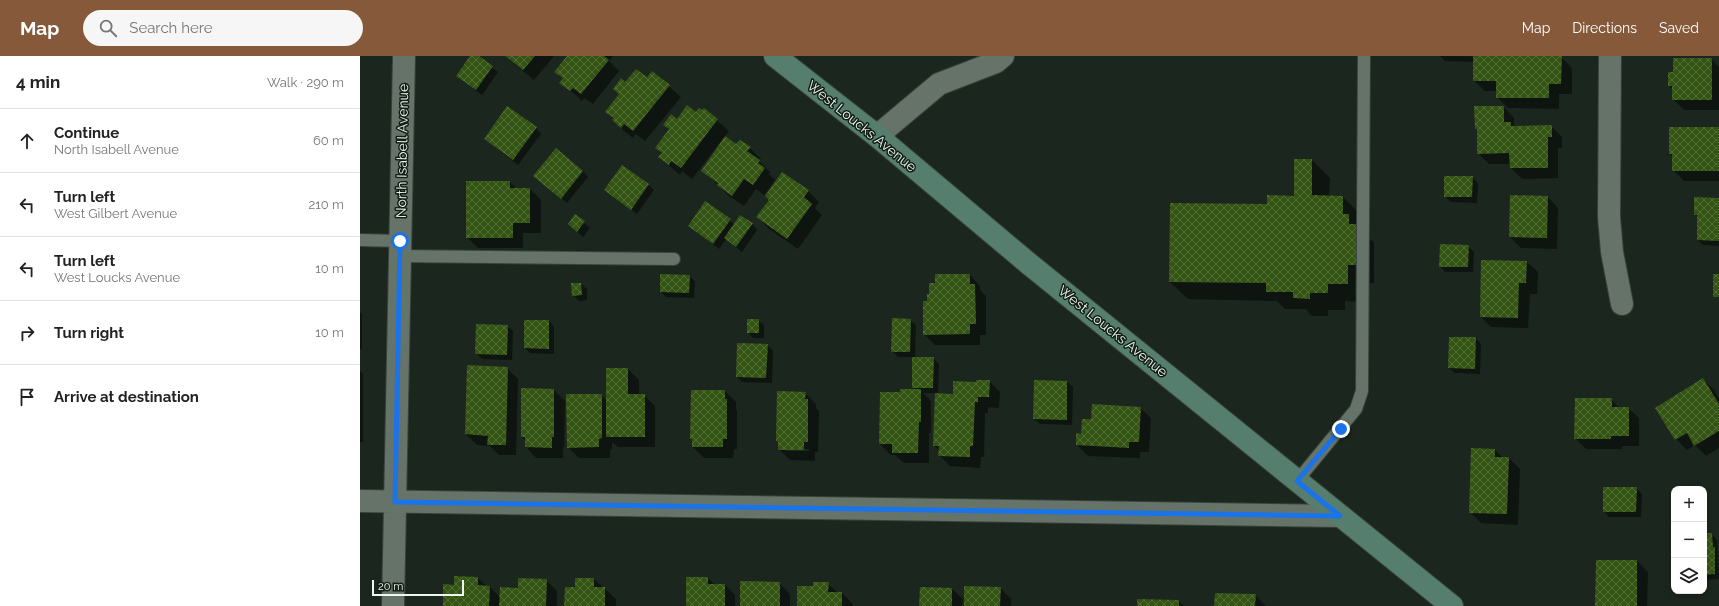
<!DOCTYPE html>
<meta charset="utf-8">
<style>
body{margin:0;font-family:Raleway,sans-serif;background:#f6f6f6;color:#222}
.controls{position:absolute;right:12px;bottom:12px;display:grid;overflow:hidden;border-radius:8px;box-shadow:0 2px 6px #0003}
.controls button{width:36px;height:36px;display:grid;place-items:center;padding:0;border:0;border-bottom:1px solid #e0e0e0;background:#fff;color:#222;font:20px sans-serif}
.scale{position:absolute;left:12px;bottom:10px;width:92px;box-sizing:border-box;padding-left:4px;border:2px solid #eff7f1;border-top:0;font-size:11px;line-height:14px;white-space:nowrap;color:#eff7f1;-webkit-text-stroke:3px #111d14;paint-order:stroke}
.stop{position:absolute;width:12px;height:12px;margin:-9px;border:3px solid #1a73e8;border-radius:50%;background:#fff}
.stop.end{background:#1a73e8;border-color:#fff;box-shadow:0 1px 4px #0008}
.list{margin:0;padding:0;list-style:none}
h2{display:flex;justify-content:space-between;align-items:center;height:52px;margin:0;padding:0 16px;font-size:17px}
h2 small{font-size:13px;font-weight:400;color:#767676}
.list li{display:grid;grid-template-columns:26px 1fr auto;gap:12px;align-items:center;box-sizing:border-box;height:64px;padding:0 16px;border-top:1px solid #e0e0e0}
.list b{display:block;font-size:15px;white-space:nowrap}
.list p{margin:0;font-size:13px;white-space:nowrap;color:#767676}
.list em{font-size:13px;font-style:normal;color:#767676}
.icon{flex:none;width:22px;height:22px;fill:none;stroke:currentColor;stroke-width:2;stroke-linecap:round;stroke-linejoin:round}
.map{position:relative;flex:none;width:1359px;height:550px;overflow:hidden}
header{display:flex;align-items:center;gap:24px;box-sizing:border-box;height:56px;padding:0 20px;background:#85593a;color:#fff}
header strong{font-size:19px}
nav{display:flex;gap:22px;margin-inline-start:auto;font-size:14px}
.search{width:280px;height:36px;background:#f6f6f6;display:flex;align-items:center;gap:10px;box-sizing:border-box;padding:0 14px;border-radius:22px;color:#767676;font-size:15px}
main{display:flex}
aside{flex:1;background:#fff}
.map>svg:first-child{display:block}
.shadow{fill:#0007;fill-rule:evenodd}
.building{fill:url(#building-cross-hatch)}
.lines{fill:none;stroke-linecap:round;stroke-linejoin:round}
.lane-casing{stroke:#38423b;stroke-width:14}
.street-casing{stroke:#38423b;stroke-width:24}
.secondary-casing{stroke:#38423b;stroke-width:24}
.lane{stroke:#657368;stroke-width:12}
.street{stroke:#657368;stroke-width:22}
.secondary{stroke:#567e6f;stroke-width:22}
.route{stroke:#1a73e8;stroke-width:5}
.labels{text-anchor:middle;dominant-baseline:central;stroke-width:3;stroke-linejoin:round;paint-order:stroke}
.street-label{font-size:14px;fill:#eff7f1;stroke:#111d14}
</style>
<header>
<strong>Map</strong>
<div class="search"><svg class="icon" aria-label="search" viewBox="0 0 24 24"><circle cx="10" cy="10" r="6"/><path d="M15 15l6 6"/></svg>Search here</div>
<nav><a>Map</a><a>Directions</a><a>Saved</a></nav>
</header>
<main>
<aside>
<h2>4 min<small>Walk · 290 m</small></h2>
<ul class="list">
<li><svg class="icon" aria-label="ahead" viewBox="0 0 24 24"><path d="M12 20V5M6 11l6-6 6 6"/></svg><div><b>Continue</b><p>North Isabell Avenue</p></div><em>60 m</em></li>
<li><svg class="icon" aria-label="left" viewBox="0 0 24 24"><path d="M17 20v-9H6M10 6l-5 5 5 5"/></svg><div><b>Turn left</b><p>West Gilbert Avenue</p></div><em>210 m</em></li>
<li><svg class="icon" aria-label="left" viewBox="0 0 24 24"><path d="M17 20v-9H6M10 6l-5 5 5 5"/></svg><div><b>Turn left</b><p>West Loucks Avenue</p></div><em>10 m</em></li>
<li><svg class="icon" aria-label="right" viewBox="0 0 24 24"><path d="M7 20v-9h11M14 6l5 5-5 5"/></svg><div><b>Turn right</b></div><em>10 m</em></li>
<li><svg class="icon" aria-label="arrive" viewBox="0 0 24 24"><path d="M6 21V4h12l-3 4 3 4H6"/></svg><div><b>Arrive at destination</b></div></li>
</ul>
</aside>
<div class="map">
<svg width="1359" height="550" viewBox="0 0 1359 550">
<defs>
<pattern id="building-cross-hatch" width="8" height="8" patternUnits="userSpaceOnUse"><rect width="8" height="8" fill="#345414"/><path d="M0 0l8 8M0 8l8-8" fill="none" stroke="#526d37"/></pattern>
</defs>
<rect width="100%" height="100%" fill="#1b261e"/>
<path class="shadow" d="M112,0H117L138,16L122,39L97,20Z
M145,0H194L174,24Z
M208,0H253L249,5L259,15L233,48L224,42L222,45L201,26L203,23L196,16Z
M1080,0L1201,1L1212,12V38H1199V53L1148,52L1137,41V35H1125L1114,25V6L1085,5Z
M1351,3L1359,11V54H1324L1313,43V34L1309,30L1314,17Z
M292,16L321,41L285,85L276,78L273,82L264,75L247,55L260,39L265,27L287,23Z
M1144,51L1154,62V71L1191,70L1202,81V92H1198V122L1162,123L1151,112V108H1129L1118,97V75L1116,73Z
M344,53L369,75L332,123L322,115L320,119L311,111L300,101L302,98L296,92L310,74L304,69Z
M176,72L181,78L158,109L125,83Z
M1359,72V125H1324L1313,114V101L1310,98Z
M390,92L401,103L399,105L410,116L409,118L415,124L404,139L396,133L384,150L369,140L343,114Z
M952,104L970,122L969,141H983L1001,159L1007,180L1014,187V227H1005V246L985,245V254H968V260H952L946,253H925L917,245L828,243L810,226L908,149L935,141Z
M223,115L228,121L207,147L180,125Z
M423,117L448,135L459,146L455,152L462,159L438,193L408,172L398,161L410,144Z
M1112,121L1118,127L1117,147L1091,146L1085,141Z
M150,126L157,133H170L181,144V177H163V192H118L107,181Z
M289,129L294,134L277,158L246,134Z
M1188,141L1198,152L1197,193L1161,192L1150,181Z
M1359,143V190L1343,189L1338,184V162L1335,159Z
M346,146L375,169L392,168L397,174L382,196L366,183L359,193L329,170Z
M215,160L230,172L223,181L209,168Z
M1108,190L1114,196L1113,216H1085L1080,210Z
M1167,206L1178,216L1177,238H1170L1168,272L1131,271L1121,261Z
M610,219L620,230V234L626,240V279H620V289H575L564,278L570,239L576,228Z
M329,220L335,225L334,242L306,241L301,236Z
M212,228H221L227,233V244L219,245L213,239Z
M0,256L2,258V293H0Z
M398,264L404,269V282H393L388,276Z
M550,264L556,269L555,302H573L579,308L578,338L594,339L617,327L629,325L640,336L639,352L628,351V357H625L624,401H621L620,412L590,410L579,399V395L574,389L576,337H563L571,345V377H569V407H544L535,399H531L520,388L541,337L556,334L553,331V301H538L532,295Z
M189,265L194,271V298L170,297L165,292Z
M147,270L153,275L152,304L122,303L116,297Z
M1116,282L1121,288L1120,318L1095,317L1089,312Z
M407,289L413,294L412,327L382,326L377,321Z
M108,310L147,312L158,323L156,399H139L130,390L117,389L106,378Z
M268,313L279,324V339H284L295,350V391H258L252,386V393H250V402H219L208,391L241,339L247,345Z
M0,315L3,318V386H0Z
M1343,323L1354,334L1359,342V392L1346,400L1335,389L1327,394L1316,383Z
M675,325L707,326L713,331L712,369L680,368L674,363Z
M194,334L205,345L204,391H203V402H176L166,391V385L162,381Z
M332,335H365L376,346V353L377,355V393H374L373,402H344L333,391V384L331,383Z
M445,337L456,348V352L459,355L458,396H455V405L430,404L419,393V386L417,384ZM425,393H449V395H427Z
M1251,343L1259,352H1268L1279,362V390H1262V393H1226L1215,382Z
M780,352L791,362L789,396H780V402L728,400L717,389L732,364Z
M1135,394L1143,402H1149L1160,413L1158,469L1121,467L1110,456Z
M1276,432L1282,438L1281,461H1249L1244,455Z
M1344,478H1352L1357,484L1359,523L1344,524Z
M1237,505H1277L1288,516L1287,550H1236Z
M118,522L126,530L130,531L141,542L159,533L186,524L197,535V550H84L95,530Z
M348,522L355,529H365L375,539V550H327Z
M234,523L256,543V550H205L216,532Z
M419,527L430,538V550H381Z
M468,528L478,537H482L493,548V550H438L454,531Z
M640,532L651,543V550H605Z
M592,533L603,543L602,550H560Z
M895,539L906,550H855Z
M819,545L824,550H778Z"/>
<path class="building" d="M110,0H119L133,10L116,34L96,20Z
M145,0H175L163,14Z
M207,0H244L249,4L221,38L213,32L210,35L199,27L203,22L194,16Z
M1113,0H1202L1201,28H1189V42H1136V25H1113Z
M1313,2H1352V44H1312V30H1308V16H1313Z
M276,13L287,21L292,15L310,29L273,75L264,68L261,72L252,64L254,62L245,56L259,38L253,33L261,22L265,26Z
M327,49L336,56L339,52L342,54L344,52L358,63L321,112L311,105L309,109L298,101L302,97L295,92L309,73L303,69L311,58L317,63Z
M147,50L177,71L153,104L124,83Z
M1114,50H1144V66H1151V70L1192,69V81H1188V112H1150L1149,97L1117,98V73H1115Z
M1309,71H1359V115H1312V98H1309Z
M365,80L376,88L380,84L391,91L387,95L400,104L398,107L405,112L393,129L384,123L372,140L357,129L358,127L341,115Z
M196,92L223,115L201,143L173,120Z
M934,103H952V139L983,140V158H989V168H997L996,209H988V228H968V237H950V243L933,242V236H906V227L809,226L810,147L907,148V139L934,140Z
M262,109L289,128L271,154L244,134Z
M422,116L449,134L444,141L452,148L427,183L396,161L409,144L405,140Z
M1084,120H1113L1112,141H1084Z
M106,125H150V132H170V167H153V182H106Z
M1150,139L1188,140L1187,182L1149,181Z
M1334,141L1359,142V185L1337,184V159H1334Z
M345,145L371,163L353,188L328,170Z
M215,158L225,165L217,176L208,168Z
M380,159L393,167L376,191L364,182Z
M1080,188L1109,189L1108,211H1079Z
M1121,204L1167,205L1166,227H1159L1158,262L1120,261Z
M300,218L330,219L329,237L300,236Z
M575,218H610V228H615L616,268H610V278L563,279V245H567V238H569V227H575Z
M1353,218H1359V241H1353Z
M211,227H221L222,239L212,240Z
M532,262L551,263L550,296H531Z
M387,263H399V277H387Z
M164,264H189V293L164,292Z
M116,268L148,269L147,299L115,298Z
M1089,281H1116L1115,313L1088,312Z
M377,287L408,288L406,322L376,321Z
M552,301H574L573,332H552Z
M107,309L148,311L146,389H127L128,380L105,378Z
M246,312H268V338H285V381H246Z
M1343,322L1359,348V375L1334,390L1327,377L1315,384L1295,352Z
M616,324H630L629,341H618V346H615L613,390H610V401L578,400L579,390H573L575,337L593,338V325L616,326Z
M674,324L707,325V364L673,363Z
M161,332L194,333V381H192V392L165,391V381H161Z
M540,333H561V366H559L558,397H532V388H519L520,336H540Z
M331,334H365V343H367V383H363V391H332V383H330Z
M417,335L446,336L445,343H448V386H444V394H418V385H416Z
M206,338H242V382L239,383V391L207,392Z
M1215,342H1252V351H1269V380H1251V383H1214Z
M732,348L781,351L779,386H769V392L716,389V377L721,378L722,363H731Z
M1111,392L1135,393V401H1149L1147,458L1109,457Z
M1243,431H1277L1276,456H1243Z
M1344,477H1352L1353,491H1355V518L1344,519Z
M1236,504H1277V550H1235Z
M94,520L118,521V529L130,530L129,550H83V528L94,529Z
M326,521H348V528H365V550H326Z
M158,522L187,523L186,550H139L140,531L158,532Z
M215,522H234V531H245V550H204L205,531H215Z
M380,525L420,526V550H380Z
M453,526H469L468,536H482V550H437V530H453Z
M604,530L641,531L640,550H604Z
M560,531L592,532V550H559Z
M855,537L896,538L895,550H854Z
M777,543L819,544V550H777Z"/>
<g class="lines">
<g class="lane-casing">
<path id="lane" d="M0,184L40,185
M40,200L314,203
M937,425L996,353L1002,335L1004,0"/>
</g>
<g class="street-casing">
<path id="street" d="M1250,0L1249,161L1252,196L1262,248
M517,80L579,28L636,6L643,0
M0,445L980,460
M33,550L44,0"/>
</g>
<g class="secondary-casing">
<path id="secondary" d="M415,0L517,80L668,207L1092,550"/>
</g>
<use href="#lane" class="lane"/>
<use href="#street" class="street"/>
<use href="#secondary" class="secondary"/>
</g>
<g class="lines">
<path class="route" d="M40,185L35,446L980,460L937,425L981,373"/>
</g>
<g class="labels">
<g class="street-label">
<text transform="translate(502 70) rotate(39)">West Loucks Avenue</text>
<text transform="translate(42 95) rotate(-89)">North Isabell Avenue</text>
<text transform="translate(753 275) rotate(39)">West Loucks Avenue</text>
</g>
</g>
</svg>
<div class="controls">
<button>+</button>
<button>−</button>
<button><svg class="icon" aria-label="layers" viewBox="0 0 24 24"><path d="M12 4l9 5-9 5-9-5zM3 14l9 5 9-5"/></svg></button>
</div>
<div class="scale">20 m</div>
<div class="stop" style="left:40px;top:185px"></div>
<div class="stop end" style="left:981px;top:373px"></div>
</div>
</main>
